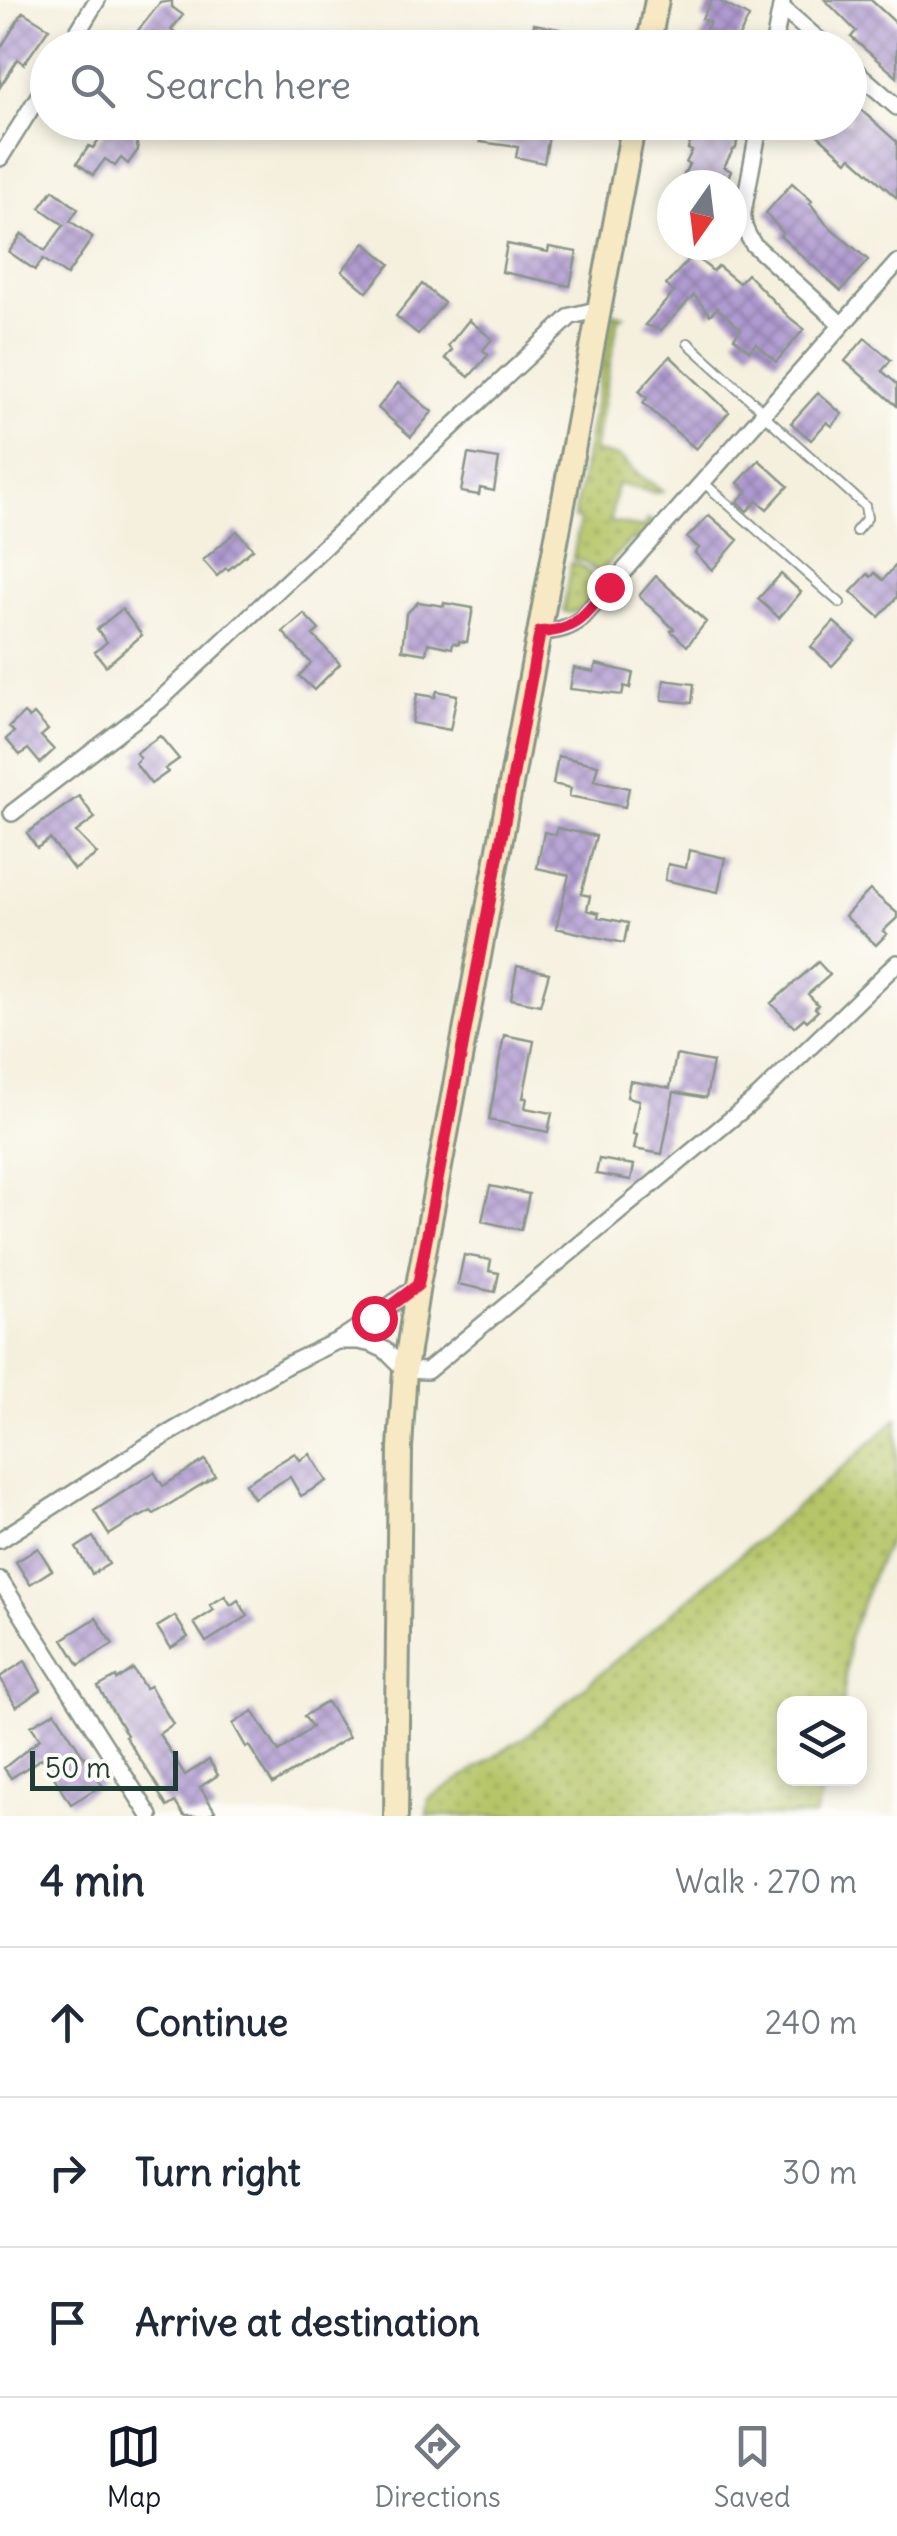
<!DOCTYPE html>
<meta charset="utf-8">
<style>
body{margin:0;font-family:Delius,sans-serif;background:#f6f6f7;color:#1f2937}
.controls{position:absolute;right:30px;bottom:30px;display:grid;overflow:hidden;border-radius:20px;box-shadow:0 5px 15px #0003}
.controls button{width:90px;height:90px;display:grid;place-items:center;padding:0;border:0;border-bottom:2px solid #e0e1e3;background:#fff;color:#1f2937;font:50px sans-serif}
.compass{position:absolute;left:657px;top:170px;width:90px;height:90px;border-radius:50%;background:#fff;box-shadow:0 5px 15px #0003;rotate:194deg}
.scale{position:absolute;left:30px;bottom:25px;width:148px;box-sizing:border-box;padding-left:10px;border:5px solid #1f3d34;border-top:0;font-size:28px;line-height:35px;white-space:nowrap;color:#1f3d34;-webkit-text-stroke:8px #fdfcf7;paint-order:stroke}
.stop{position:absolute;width:30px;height:30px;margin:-22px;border:8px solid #e11d48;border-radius:50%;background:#fff}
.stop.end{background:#e11d48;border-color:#fff;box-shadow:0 2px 10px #0008}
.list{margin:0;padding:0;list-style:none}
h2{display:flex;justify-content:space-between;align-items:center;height:130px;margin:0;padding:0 40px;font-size:42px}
h2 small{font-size:32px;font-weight:400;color:#747a83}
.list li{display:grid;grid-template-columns:65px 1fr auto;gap:30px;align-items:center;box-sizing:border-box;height:150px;padding:0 40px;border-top:2px solid #e0e1e3}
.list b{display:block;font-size:38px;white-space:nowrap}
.list em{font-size:32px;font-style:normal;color:#747a83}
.icon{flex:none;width:55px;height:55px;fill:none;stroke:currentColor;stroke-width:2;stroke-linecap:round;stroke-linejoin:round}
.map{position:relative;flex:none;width:897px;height:1816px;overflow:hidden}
.search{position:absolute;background:#fff;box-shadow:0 5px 15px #0003;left:30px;right:30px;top:30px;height:110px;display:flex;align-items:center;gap:25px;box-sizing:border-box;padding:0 35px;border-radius:55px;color:#747a83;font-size:38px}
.sheet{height:580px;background:#fff}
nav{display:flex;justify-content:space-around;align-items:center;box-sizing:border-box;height:140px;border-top:2px solid #e0e1e3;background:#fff;font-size:28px;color:#747a83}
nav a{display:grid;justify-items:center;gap:5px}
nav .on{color:#111827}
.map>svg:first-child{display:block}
.grass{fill:url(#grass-dots);stroke:#6a814e;stroke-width:2.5}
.building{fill:url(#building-cross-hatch)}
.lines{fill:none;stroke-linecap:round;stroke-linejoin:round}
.lane-casing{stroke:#8a9689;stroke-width:12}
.street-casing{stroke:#8a9689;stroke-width:20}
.secondary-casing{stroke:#8a9689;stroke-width:28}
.lane{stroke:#fff;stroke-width:8}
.street{stroke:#fff;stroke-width:15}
.secondary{stroke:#f6e9c3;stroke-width:22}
.route{stroke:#e11d48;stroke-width:12}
</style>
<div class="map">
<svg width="897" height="1816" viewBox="0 0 897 1816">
<defs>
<pattern id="grass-dots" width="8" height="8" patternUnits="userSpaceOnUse" patternTransform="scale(2.5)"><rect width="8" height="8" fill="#b6c568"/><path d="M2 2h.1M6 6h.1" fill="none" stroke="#93a156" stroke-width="1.8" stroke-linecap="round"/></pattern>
<pattern id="building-cross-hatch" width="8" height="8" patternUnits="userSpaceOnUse" patternTransform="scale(2.5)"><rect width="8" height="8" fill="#b19bd1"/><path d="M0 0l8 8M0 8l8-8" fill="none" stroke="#8f80aa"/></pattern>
</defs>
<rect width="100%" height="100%" fill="#fdfcf7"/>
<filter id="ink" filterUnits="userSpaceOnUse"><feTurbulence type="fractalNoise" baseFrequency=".01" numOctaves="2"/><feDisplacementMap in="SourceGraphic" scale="20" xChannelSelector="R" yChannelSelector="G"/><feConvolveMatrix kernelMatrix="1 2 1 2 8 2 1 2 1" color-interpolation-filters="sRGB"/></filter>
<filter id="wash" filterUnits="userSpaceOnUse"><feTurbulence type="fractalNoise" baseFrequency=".0048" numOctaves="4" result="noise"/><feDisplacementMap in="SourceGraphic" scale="40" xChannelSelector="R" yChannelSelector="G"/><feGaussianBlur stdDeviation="2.25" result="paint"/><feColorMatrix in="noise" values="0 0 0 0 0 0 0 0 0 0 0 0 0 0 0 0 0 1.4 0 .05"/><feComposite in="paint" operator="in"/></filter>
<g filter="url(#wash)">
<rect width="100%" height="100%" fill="#f5f0de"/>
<path class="grass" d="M612,313L624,315L618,320L594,452L620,457L638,474L663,491L657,493L617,484L610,522L644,528L648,520L657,523L639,544L632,539L599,574L583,561L573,559L580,519L574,518Z
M571,563L580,565L602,584C591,596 580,619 563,611Z
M897,1418V1525L874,1572L849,1638L843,1703L784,1704V1778L828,1779L814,1816H427L429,1799L529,1734L854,1458Z"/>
<g id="blocks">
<path class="building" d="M712,0H717L749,17L733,48H709L699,42L710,22L702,19Z
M825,0H871L897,24V77L851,37L856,31Z
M172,1V7L183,15L171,30L194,48H165L153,38L144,48L132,38L160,3Z
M23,12L49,28L24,64L18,59L0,87V49Z
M534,24L569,31L566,48L530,45Z
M850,100L897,142V198L851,157L847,161L803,122H850Z
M111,122H125L134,129L138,150L128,164L121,158L115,166L105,159L93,175L77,163L89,146L93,148Z
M484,122H519L539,127L537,133L549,136L544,163L516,157L518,147L480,142Z
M697,122H740L736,148L733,150L724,167L731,171L724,185H679L689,164L686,163L692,151L688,149Z
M792,183L812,201L810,203L826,224L868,260L841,291L780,236L783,233L766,213Z
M53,190L78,209L70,221L93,237L67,275L43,259L35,270L9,252L22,234L45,251L64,225L40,208Z
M365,243L390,264L367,292L342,271Z
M507,244L548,252L549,247L577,252L570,286L502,272Z
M693,255L713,271L718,266L739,283L747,274L790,318L804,329L776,362L756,343L750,351L734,338L741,329L717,308L710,315L694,295L661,330L645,325L674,292L666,285Z
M422,284L444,303L418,334L396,316Z
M469,320L492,339L483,350L488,355L469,377L445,358L452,350L448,346Z
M865,338L891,360L882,371L897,384V406L845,361Z
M670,356L729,412L696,449L643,403L647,398L639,391Z
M398,383L432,412L411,437L378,408Z
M818,393L842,414L832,426L827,422L811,440L791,423Z
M468,454L499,459L494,491L480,488L479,495L461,492Z
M759,460L788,486L767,509L757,501L747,511L737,502L747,491L738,483Z
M709,515L738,540L712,570L695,553L699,548L687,538Z
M237,531L253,549L228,570L226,568L217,576L203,560Z
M897,564V597L879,617L851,592L868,574L871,577L875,573L883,580Z
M781,574L801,592L779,618L758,599Z
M656,576L706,622L687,646L671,631L674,629L639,596Z
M418,602L444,606V603L473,608L467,642L459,641V644L453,643L452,648L428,643L426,654L402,650L406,614Z
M122,609L142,635L106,666L95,652L107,642L97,629Z
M304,614L319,630L313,635L340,664L314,690L299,676L311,663L283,632Z
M834,622L855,641L832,666L811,647Z
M596,664L633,673L630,688L624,686L622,695L570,689L574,668L594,672Z
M664,680L694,684L692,703L662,700Z
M437,691L457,695L450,730L412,723L417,694L435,697Z
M24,713L29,718L34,714L48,730L41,736L54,750L40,763L28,749L20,755L6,739L14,732L9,727Z
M160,736L179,759L165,769L168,772L151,784L135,763L140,758L136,753Z
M558,756L598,765L594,780L629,788L625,807L569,796L571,788L553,784Z
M79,796L95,818L76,832L97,854L74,870L50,839L37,848L27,833Z
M557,828L596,836L581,894L590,896L587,910L599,913L598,917L628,923L624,943L556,928L569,875L537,868L544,832L556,835Z
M689,850L725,858L718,892L665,880L668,864L686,868Z
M870,890L897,913V918L883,931L887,934L876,945L845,916Z
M818,962L830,975L808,994L818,1005L815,1008L818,1011L807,1021L804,1018L794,1027L771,1003Z
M517,966L549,973L540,1005L511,999Z
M504,1035L534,1041L523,1098H527L525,1108L552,1113L548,1132L489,1120Z
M676,1055L713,1062L706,1098L674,1092L662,1154L634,1149L637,1135L633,1134L639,1100L627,1097L630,1081L670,1088Z
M599,1159L634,1165L631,1180L596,1174Z
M490,1186L529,1194L521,1230L482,1221Z
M464,1255L491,1260L489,1271L499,1273L495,1292L458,1284Z
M295,1453L300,1460L310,1454L327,1481L301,1496L290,1477L254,1498L245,1484Z
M205,1460L215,1476L154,1514L151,1511L140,1517L139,1516L109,1535L94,1511L154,1472L163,1486Z
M93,1537L109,1564L92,1574L76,1548Z
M38,1548L52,1570L30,1584L16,1562Z
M225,1596L231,1605L238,1600L248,1616L206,1642L194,1623L214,1610L210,1605Z
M175,1616L188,1637L171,1648L157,1627Z
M96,1618L113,1644L79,1665L63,1639Z
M25,1661L41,1690L16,1707L0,1677Z
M133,1669L145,1688L150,1686L173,1724L159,1734L185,1775L209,1760L218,1775L200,1787L215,1811L207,1816H184L175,1802L167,1807L158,1792L160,1790L125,1736L127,1735L98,1687L116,1677L117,1680Z
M327,1702L349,1737L273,1784L249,1746L246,1747L233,1724L253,1711L279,1752L312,1727L304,1716Z
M55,1712L102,1785L71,1804L42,1758L11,1778L4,1768L40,1739L31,1726Z"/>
</g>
</g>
<g filter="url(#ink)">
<use href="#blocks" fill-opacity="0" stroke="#8a9689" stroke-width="2.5"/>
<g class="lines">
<g class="lane-casing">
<path id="lane" d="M688,343L764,412
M764,415L865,506L867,518L856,531
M703,482L840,603"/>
</g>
<g class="street-casing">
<path id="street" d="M781,7L828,48
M68,48L97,0
M773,48L782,2
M850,66L897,107
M760,122L743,212C742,225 746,233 753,244L841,324
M0,158L48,81
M540,632C556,631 568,629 581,619L897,263
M12,813L159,701L571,316L600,309
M339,1340L374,1317L418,1285
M0,1540L147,1446L287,1365L337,1341H358L372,1344L385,1350L405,1370L427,1371L759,1096L897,963
M0,1580L150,1816"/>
</g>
<g class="secondary-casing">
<path id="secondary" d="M648,48L657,0
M396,1816L400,1448L405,1370L418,1285L634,122"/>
</g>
<use href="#lane" class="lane"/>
<use href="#street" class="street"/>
<use href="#secondary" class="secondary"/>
</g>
</g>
<g class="lines" filter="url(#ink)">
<path class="route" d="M374,1318L418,1285L540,632C577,631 586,613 609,587"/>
</g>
</svg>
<div class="controls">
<button><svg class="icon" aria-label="layers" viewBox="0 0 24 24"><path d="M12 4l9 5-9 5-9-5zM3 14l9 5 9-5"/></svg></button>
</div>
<svg class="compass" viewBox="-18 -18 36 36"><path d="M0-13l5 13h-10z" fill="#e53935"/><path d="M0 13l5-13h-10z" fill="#747a83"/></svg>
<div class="scale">50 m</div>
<div class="stop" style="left:374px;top:1318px"></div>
<div class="stop end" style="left:609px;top:587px"></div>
<div class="search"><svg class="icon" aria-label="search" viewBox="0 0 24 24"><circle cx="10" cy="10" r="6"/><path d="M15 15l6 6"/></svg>Search here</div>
</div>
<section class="sheet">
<h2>4 min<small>Walk · 270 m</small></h2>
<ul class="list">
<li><svg class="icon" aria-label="ahead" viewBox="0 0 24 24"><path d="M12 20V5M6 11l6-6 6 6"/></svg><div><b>Continue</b></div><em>240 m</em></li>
<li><svg class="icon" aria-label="right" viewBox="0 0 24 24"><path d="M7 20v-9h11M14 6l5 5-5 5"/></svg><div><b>Turn right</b></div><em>30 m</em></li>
<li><svg class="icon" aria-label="arrive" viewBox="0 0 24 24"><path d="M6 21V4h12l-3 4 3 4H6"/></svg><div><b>Arrive at destination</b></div></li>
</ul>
</section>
<nav>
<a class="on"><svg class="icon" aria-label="map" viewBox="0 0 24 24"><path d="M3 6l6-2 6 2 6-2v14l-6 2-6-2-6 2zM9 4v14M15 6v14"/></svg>Map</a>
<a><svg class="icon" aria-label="directions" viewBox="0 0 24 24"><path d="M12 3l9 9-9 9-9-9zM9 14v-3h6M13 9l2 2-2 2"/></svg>Directions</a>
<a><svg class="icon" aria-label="saved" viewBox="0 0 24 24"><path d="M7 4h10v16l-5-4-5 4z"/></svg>Saved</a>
</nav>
